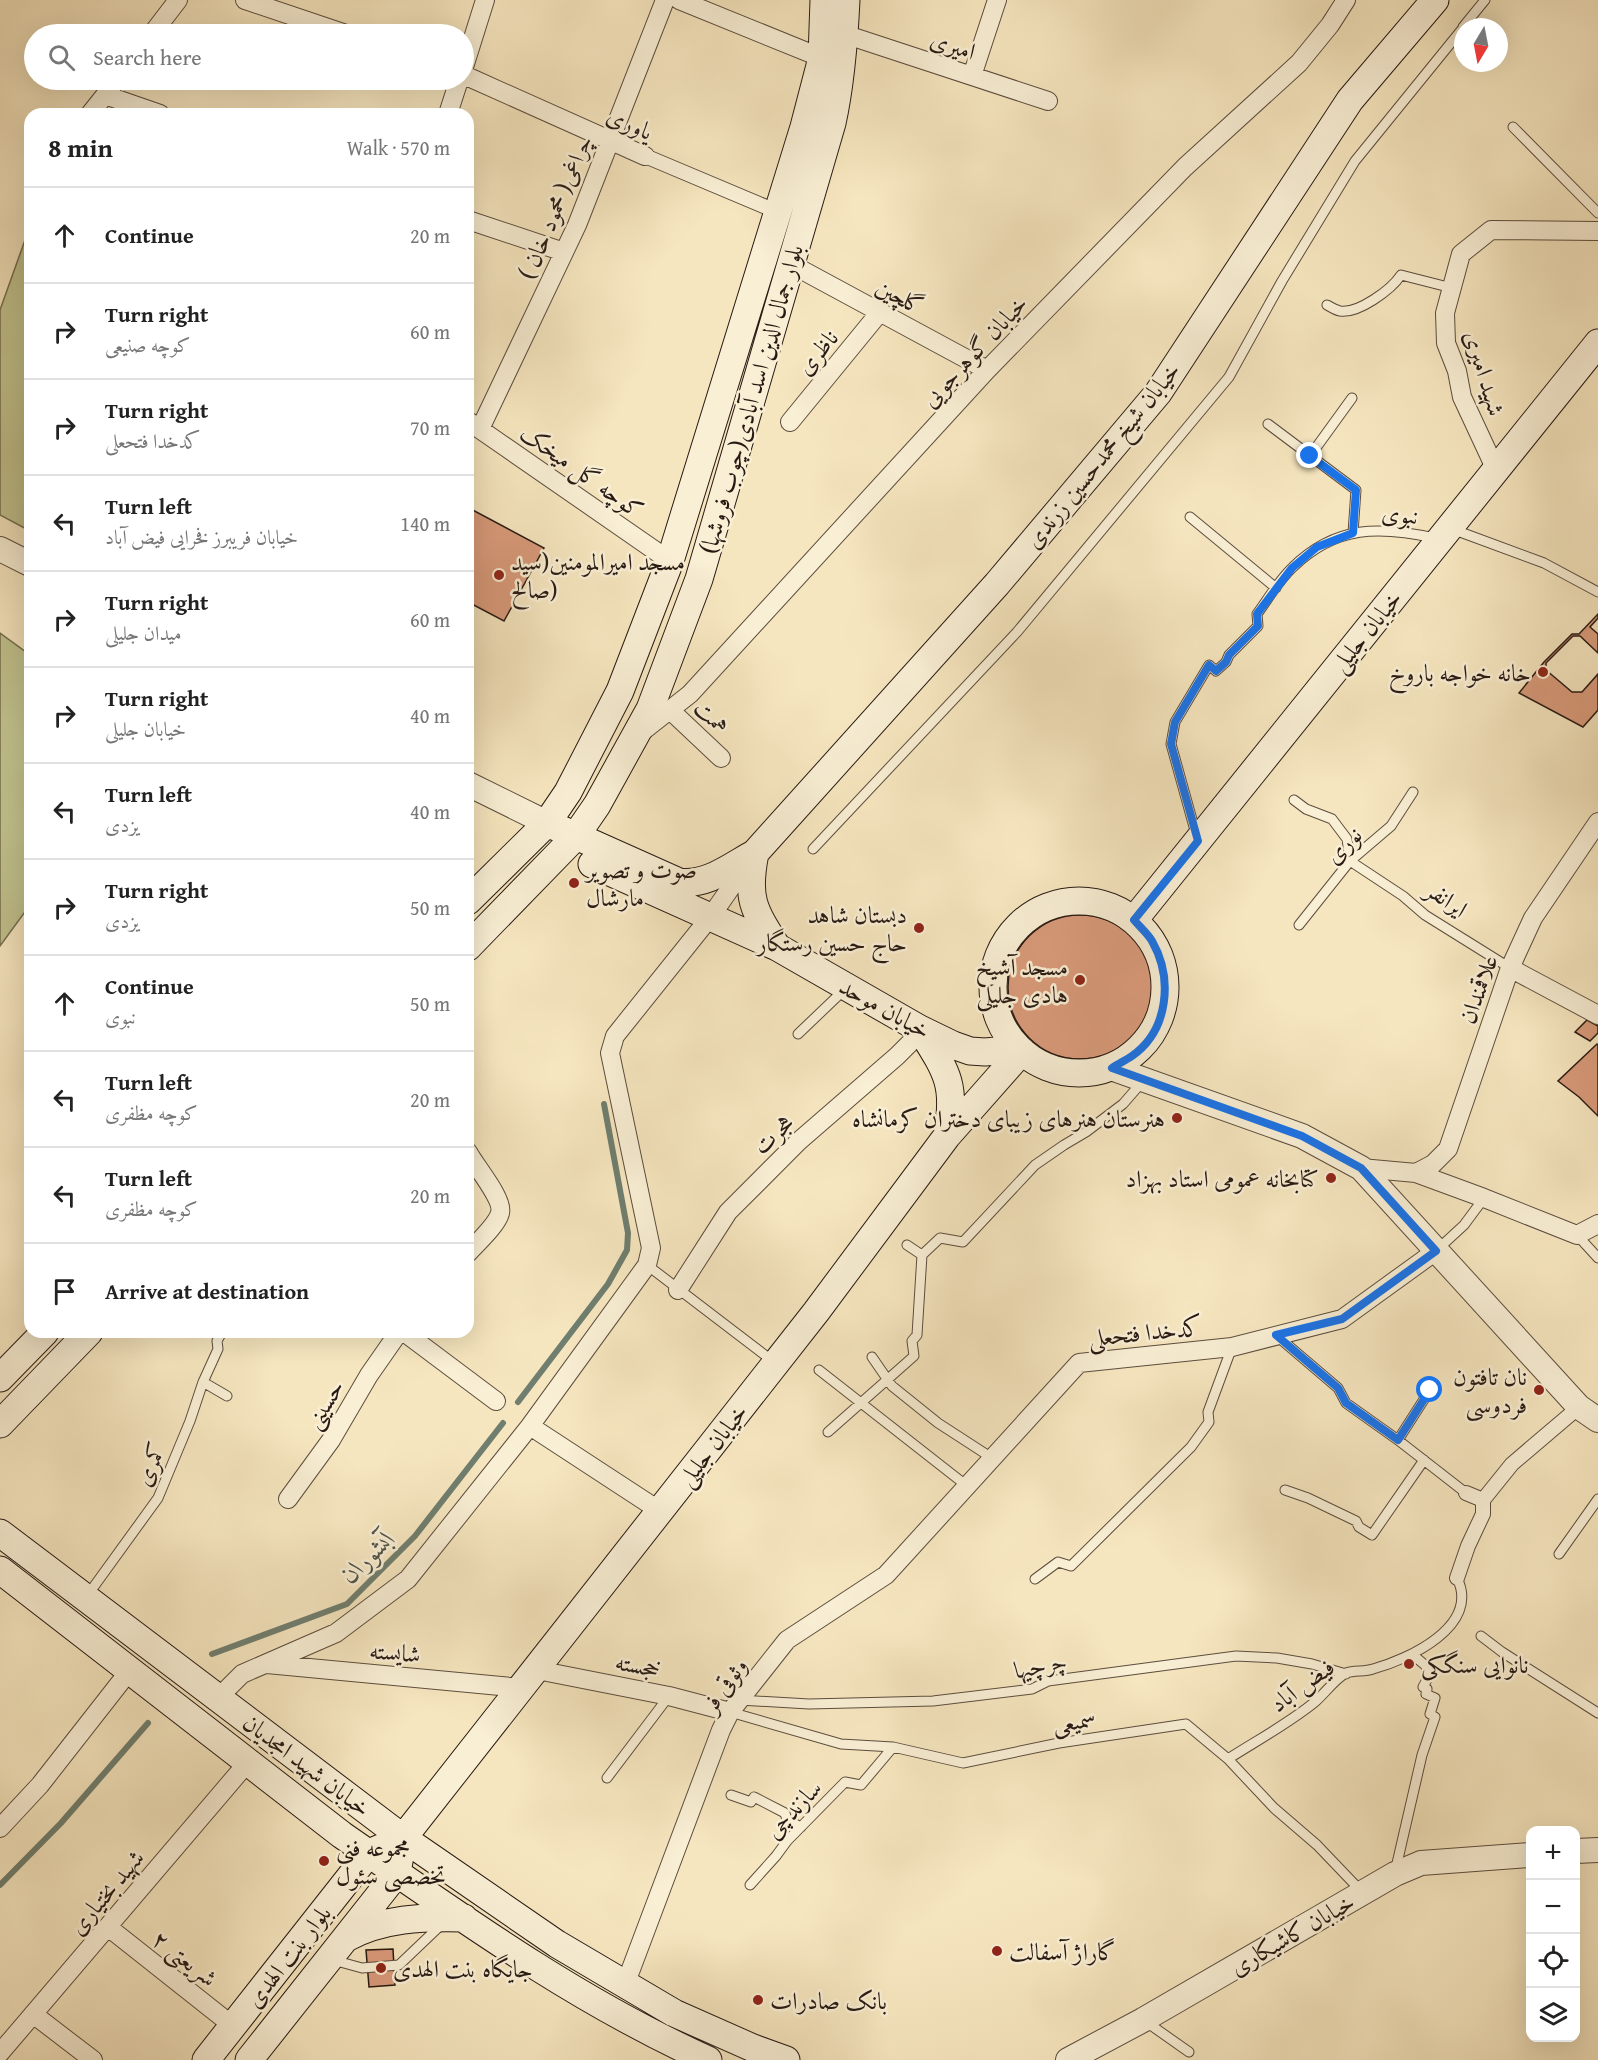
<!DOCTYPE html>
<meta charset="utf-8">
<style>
body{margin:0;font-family:"Gentium Book Plus",Amiri,serif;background:#f2f2f2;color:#222}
.controls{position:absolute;right:18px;bottom:18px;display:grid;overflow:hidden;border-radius:12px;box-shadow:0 6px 24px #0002}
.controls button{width:54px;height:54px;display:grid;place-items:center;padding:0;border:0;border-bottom:2px solid #e0e0e0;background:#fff;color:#222;font:30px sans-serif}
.compass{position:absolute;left:1454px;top:18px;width:54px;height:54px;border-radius:50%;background:#fff;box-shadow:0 6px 24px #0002;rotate:190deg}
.stop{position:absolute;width:18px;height:18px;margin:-14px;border:4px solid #1a73e8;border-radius:50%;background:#fff}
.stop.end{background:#1a73e8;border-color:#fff;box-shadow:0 2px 6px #0008}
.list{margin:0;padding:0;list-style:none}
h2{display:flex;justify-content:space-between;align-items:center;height:78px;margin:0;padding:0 24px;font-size:26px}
h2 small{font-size:20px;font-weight:400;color:#767676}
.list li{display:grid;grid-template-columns:39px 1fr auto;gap:18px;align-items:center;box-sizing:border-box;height:96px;padding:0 24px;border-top:2px solid #e0e0e0}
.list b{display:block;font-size:22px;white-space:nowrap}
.list p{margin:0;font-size:20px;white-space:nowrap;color:#767676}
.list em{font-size:20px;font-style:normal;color:#767676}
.icon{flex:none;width:33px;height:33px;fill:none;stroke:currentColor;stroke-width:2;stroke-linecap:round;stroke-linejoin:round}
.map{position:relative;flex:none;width:1598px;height:2060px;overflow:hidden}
.search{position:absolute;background:#fff;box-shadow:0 6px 24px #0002;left:24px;top:24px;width:450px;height:66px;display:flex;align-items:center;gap:15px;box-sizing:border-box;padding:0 21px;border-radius:33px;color:#767676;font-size:22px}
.panel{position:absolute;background:#fff;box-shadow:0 6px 24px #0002;left:24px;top:108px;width:450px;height:1230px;border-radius:18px}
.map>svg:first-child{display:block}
.green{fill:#c1c38e;stroke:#746e50;stroke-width:1.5}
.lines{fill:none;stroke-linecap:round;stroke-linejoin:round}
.stream{stroke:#6f7e6f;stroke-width:6}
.building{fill:#d99a7a;stroke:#281a13;stroke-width:1.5}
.service-casing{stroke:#5c4d3e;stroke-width:11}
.pedestrian-casing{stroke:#5c4d3e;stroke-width:16}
.minor-casing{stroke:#5c4d3e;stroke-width:20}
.tertiary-casing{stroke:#5c4d3e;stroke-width:26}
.secondary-casing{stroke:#281a13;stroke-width:29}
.service{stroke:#f9efd5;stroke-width:9}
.pedestrian{stroke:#f9efd5;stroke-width:14}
.minor{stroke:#f9efd5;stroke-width:18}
.tertiary{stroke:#f9efd5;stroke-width:24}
.secondary{stroke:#f9efd5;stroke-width:27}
.route{stroke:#1a73e8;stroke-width:8}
.poi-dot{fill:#8f2418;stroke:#f9efd5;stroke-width:2}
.labels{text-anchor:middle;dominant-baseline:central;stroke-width:5;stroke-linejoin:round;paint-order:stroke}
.street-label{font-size:24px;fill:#281a13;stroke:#f9efd5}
.poi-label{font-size:24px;fill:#281a13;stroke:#f9efd5;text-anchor:start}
.water-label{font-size:26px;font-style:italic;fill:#515449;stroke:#f9efd5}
</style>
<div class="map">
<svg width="1598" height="2060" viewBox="0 0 1598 2060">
<rect width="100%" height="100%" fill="#f6e6bf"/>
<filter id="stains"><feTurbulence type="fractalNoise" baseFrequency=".00333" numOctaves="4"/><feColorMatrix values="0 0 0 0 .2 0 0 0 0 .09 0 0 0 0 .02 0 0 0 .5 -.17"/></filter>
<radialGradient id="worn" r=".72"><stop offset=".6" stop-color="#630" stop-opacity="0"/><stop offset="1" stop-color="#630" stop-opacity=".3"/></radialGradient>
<path class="green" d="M30,226V531L0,515V310Z
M0,633L30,655V905L0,946Z"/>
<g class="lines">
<path class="stream" d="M518,1402L608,1284L627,1250L628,1233L604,1104
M212,1654L347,1604L415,1536L503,1423
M0,1885L61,1823L148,1723"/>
</g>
<path class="building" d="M469,508L544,548L504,621L468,602Z
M1598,614V618L1590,627L1598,634V653L1580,636H1573L1546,663V670L1572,692H1582L1598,674V710L1583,727L1519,693L1544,662L1572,634H1579Z
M1008 987a72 72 0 1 1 144 0a72 72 0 1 1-144 0Z
M1587,1020L1598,1026V1033L1590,1041L1575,1032Z
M1597,1044L1598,1045V1116L1579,1097L1558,1081Z
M393,1949L395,1985L369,1987L366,1950Z"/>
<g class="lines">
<g class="service-casing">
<path id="service" d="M1463,27L1485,0
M1513,127L1598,213
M1327,305C1331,307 1335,310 1340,311C1358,314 1391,290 1401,275L1452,288
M1268,424L1356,490L1353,533
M1310,456L1352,398
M1190,517L1276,588
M1452,529L1544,563L1598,592
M1294,800L1306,809L1332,819L1347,839L1350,861L1403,896L1425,915L1510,968
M1196,834L1171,744L1175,722L1209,665L1216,671L1226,662L1229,655L1258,626L1257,614C1268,599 1279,580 1293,567C1336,525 1380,526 1435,538
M813,849L1017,632L1229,377L1282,281L1355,161L1463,28
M1299,925L1350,861L1391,826L1413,792
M798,1034L844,990
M1577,1235L1598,1258
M907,1245L922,1255
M1438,1249L1464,1225L1484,1198
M647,1265L774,1362
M1277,1336L1338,1388L1346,1403L1398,1440L1466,1493
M872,1357L892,1386L938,1423L992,1458
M819,1370L967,1486
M203,1382L227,1396
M828,1432L914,1356L912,1341L917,1335L922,1255L940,1238L963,1242L1035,1165L1064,1145L1086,1132L1123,1104L1143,1081
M1398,1440L1430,1390
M1285,1490L1308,1498L1356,1521L1359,1527L1372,1535L1424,1460
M1559,1554L1598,1499
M1035,1579L1058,1562L1071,1566L1191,1447L1209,1422L1208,1412L1232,1347
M87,1596L158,1498L190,1421L203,1382L218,1349L217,1341L222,1332
M1481,1636L1502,1652L1598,1713
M740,1700L809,1704L933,1701L1032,1689L1048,1681L1236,1656L1277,1658L1312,1664L1346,1674
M730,1712L841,1744L893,1747L963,1763L1059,1743L1186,1724L1228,1759L1274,1808L1317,1845L1361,1891
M1228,1759C1256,1741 1291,1722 1316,1701C1324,1694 1336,1678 1346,1673C1354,1670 1365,1672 1373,1669C1409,1659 1481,1626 1457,1578
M607,1778L669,1696
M731,1795L751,1802L754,1797L785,1813L787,1820L801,1827
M1395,1872L1422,1755L1435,1717L1430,1714L1435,1698L1426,1694L1427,1689L1423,1687L1430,1674L1425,1665L1413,1655
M750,1885L776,1856L787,1841L845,1782L861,1785L893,1747
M333,1960L362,1968L399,1965L442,1924
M1145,2021L1189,2052"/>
</g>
<g class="pedestrian-casing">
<path id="pedestrian" d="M645,156L778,212
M1466,1493L1483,1500
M1457,1578L1468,1546L1483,1514V1500L1512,1464L1579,1407"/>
</g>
<g class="minor-casing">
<path id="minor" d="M245,0L346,34
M679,0L822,58
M152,34L178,0
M844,34L1048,101
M464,67L485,0
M464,75L645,156
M972,76L997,0
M105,95L160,114
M90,114L117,80
M448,114L459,80
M468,220L564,252
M789,263L987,370
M468,421L670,561
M790,422L880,312
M480,429L577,225L665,0
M1496,470L1462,397L1457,371L1446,343L1445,313L1461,254L1491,230L1598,231
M670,710L721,758
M643,731L690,694L987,370L1185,167L1299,63L1330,25L1346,0
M1510,968L1598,1015
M468,1152C475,1166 504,1199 500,1213C497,1225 477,1243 468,1253
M1361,1168L1416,1173L1484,1198L1577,1235L1598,1224
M1416,1173L1433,1164L1448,1149L1510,968L1533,918L1598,822
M678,1290L728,1212L799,1141L897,1056L911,1042L920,1029
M404,1332L496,1401
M530,1426L660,1511
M288,1499L331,1440L369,1375L399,1332
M267,1664L522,1688
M537,1670L669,1696L730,1712
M218,1698L242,1674L336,1633L408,1579L530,1426L647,1265L651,1248L610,1053L615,1036L711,916L750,860
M0,1828L40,1785L130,1670
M108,1927L233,2026
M625,1985L721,1730L730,1712L787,1640L886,1575L1079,1363L1232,1347L1342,1319L1436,1251
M33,2014L93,2060
M0,2053L248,1762"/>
</g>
<g class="tertiary-casing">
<path id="tertiary" d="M0,549L30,564
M468,784L547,823
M1111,1068L1302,1136L1361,1168L1579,1407L1598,1420
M1576,1851L1598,1850
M1068,2060L1143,2020L1395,1874L1421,1863L1530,1855"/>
</g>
<g class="secondary-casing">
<path id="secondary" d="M547,823L679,882C707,886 731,866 755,853L997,584L1158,393L1350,100L1435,0
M755,853C746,898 753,909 777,947
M592,864L777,947L920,1029L953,1045L970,1051L985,1052L1018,1049
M993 987a86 86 0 1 1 172 0a86 86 0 1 1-172 0Z
M468,901L547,823L568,792L620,691L670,561L804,127L822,58L824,0
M1134,920L1598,343
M468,947L575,837L597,805L650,709L699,579L832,123C841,82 844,42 846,0
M920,1029C947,1072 957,1085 947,1136
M0,1378L45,1332
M0,1424L89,1332
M0,1533L403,1838L557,1944L674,2013L753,2048L786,2060
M0,1570L342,1835C459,1916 577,2001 708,2060
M346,1938C383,1918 422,1917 464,1918
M206,2060L369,1853L385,1846
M249,2060L397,1873L403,1838L816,1312L947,1136L1022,1051"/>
</g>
<use href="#service" class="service"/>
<use href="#pedestrian" class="pedestrian"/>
<use href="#minor" class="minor"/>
<use href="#tertiary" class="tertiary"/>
<use href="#secondary" class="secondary"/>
</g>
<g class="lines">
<path class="route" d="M1310,456L1356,490L1353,533L1317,547L1292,568L1257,614L1258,626L1229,655L1226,662L1216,671L1209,665L1175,722L1171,744L1198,841L1134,920C1140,927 1148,934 1152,941C1173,978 1169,1030 1132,1056C1126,1060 1118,1064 1112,1068L1302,1136L1361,1168L1436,1251L1342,1319L1276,1335L1338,1388L1346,1403L1398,1440L1430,1390"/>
</g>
<g class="poi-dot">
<circle cx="499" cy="575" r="6"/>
<circle cx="1543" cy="672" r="6"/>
<circle cx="574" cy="883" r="6"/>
<circle cx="919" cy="928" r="6"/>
<circle cx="1080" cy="980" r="6"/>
<circle cx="1177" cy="1118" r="6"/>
<circle cx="1331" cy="1178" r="6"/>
<circle cx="1539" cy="1390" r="6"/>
<circle cx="1409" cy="1664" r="6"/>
<circle cx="324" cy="1861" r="6"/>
<circle cx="997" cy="1951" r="6"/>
<circle cx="381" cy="1968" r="6"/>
<circle cx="758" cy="2000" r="6"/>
</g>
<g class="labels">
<g class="street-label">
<text transform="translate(953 45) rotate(18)">امیری</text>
<text transform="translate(630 123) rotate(24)">یاوری</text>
<text transform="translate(555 207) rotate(-67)">چراغی( محمود خان )</text>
<text transform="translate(900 296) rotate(28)">گلچین</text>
<text transform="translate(974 351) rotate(-47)">خیابان گوهرجویی</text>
<text transform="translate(817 352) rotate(-50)">ناظری</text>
<text transform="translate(1485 373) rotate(73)">شهید امیری</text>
<text transform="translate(751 399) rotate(-74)">بلوار جمال الدین اسد آبادی(چوب فروشها)</text>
<text transform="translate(1102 455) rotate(-51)">خیابان شیخ محمدحسین زرندی</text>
<text transform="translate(582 471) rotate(35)">کوچه گل میخک</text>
<text transform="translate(1400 514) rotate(5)">نبوی</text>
<text transform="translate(1366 631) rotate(-51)">خیابان جلیلی</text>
<text transform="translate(712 716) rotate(43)">همت</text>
<text transform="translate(1343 845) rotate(-45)">نوری</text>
<text transform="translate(1447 899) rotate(35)">ایرانفر</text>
<text transform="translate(1478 989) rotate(-70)">علاقمندان</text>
<text transform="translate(885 1008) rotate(29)">خیابان موحد</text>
<text transform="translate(773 1134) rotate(-44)">هجرت</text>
<text transform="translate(1145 1332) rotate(-6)">کدخدا فتحعلی</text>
<text transform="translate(324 1404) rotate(-58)">حسینی</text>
<text transform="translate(712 1445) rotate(-52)">خیابان جلیلی</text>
<text transform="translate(150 1464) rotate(-66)">کمری</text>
<text transform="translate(395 1652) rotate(5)">شایسته</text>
<text transform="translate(638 1665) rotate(11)">خجسته</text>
<text transform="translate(1040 1665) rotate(-12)">چرچیها</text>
<text transform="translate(724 1685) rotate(-55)">وثوقی فر</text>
<text transform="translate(1302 1685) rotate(-36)">فیض آباد</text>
<text transform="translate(1074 1721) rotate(-9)">سمیعی</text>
<text transform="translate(307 1765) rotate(37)">خیابان شهید امجدیان</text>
<text transform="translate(793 1809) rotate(-47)">سازندچی</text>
<text transform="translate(106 1892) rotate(-50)">شهید بختیاری</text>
<text transform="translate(1292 1934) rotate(-30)">خیابان کاشیکاری</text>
<text transform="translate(288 1956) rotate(-52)">بلوار بنت الهدی</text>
<text transform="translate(185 1958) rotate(38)">شریعتی ۲</text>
</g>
<g class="poi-label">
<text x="511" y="561">مسجد امیرالمومنین(سید<tspan x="511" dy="28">صالح)</tspan></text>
<text x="1531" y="672" text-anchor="end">خانه خواجه باروخ</text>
<text x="586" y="869">صوت و تصویر<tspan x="586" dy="28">مارشال</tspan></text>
<text x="907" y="914" text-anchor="end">دبستان شاهد<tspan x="907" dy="28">حاج حسین رستگار</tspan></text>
<text x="1068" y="966" text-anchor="end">مسجد آشیخ<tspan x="1068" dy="28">هادی جلیلی</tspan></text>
<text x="1165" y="1118" text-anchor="end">هنرستان هنرهای زیبای دختران کرمانشاه</text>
<text x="1319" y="1178" text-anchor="end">کتابخانه عمومی استاد بهزاد</text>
<text x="1527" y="1376" text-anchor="end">نان تافتون<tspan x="1527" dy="28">فردوسی</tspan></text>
<text x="1421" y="1664">نانوایی سنگکی</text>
<text x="336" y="1847">مجموعه فنی<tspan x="336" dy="28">تخصصی سئول</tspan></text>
<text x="1009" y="1951">گاراژ آسفالت</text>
<text x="393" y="1968">جایگاه بنت الهدی</text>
<text x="770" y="2000">بانک صادرات</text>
</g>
<g class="water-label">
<text transform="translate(367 1556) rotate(-44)">آبشوران</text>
</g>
</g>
<rect width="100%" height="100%" filter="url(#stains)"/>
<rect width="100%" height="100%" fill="url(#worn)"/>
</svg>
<div class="controls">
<button>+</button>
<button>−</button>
<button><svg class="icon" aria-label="locate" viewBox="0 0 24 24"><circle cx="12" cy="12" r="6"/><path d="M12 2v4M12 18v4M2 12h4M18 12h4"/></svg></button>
<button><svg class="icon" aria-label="layers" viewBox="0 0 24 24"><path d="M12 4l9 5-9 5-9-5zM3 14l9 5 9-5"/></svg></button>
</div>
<svg class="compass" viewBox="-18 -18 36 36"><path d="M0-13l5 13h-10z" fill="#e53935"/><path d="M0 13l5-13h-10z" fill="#767676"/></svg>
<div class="stop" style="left:1430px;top:1390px"></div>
<div class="stop end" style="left:1310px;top:456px"></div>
<div class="search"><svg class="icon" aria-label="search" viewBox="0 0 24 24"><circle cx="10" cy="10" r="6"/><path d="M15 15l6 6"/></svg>Search here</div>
<section class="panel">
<h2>8 min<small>Walk · 570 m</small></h2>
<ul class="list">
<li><svg class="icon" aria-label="ahead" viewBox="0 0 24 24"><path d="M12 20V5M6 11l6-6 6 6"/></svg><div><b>Continue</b></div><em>20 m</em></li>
<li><svg class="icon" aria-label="right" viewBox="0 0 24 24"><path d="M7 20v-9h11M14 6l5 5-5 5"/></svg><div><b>Turn right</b><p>کوچه صنیعی</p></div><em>60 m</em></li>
<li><svg class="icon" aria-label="right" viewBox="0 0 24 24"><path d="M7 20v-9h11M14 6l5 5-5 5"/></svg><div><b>Turn right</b><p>کدخدا فتحعلی</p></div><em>70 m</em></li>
<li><svg class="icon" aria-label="left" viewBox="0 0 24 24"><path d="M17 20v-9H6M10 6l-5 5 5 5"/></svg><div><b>Turn left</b><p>خیابان فریبرز فخرایی فیض آباد</p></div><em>140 m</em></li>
<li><svg class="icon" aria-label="right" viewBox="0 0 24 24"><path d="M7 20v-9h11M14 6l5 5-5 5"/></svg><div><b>Turn right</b><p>میدان جلیلی</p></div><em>60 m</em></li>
<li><svg class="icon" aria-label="right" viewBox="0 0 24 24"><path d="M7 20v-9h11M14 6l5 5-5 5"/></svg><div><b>Turn right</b><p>خیابان جلیلی</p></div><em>40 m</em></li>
<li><svg class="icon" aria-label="left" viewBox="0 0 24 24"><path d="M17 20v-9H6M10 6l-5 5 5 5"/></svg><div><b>Turn left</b><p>یزدی</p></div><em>40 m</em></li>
<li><svg class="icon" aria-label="right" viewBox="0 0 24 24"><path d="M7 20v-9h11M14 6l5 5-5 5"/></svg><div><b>Turn right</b><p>یزدی</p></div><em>50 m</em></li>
<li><svg class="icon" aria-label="ahead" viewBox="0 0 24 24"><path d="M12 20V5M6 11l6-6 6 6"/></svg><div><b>Continue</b><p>نبوی</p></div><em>50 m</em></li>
<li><svg class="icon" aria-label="left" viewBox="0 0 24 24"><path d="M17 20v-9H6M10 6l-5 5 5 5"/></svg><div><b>Turn left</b><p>کوچه مظفری</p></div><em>20 m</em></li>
<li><svg class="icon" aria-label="left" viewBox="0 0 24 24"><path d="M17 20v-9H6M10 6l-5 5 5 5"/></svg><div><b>Turn left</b><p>کوچه مظفری</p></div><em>20 m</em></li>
<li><svg class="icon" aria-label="arrive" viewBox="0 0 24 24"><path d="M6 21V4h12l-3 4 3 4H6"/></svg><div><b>Arrive at destination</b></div></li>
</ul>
</section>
</div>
